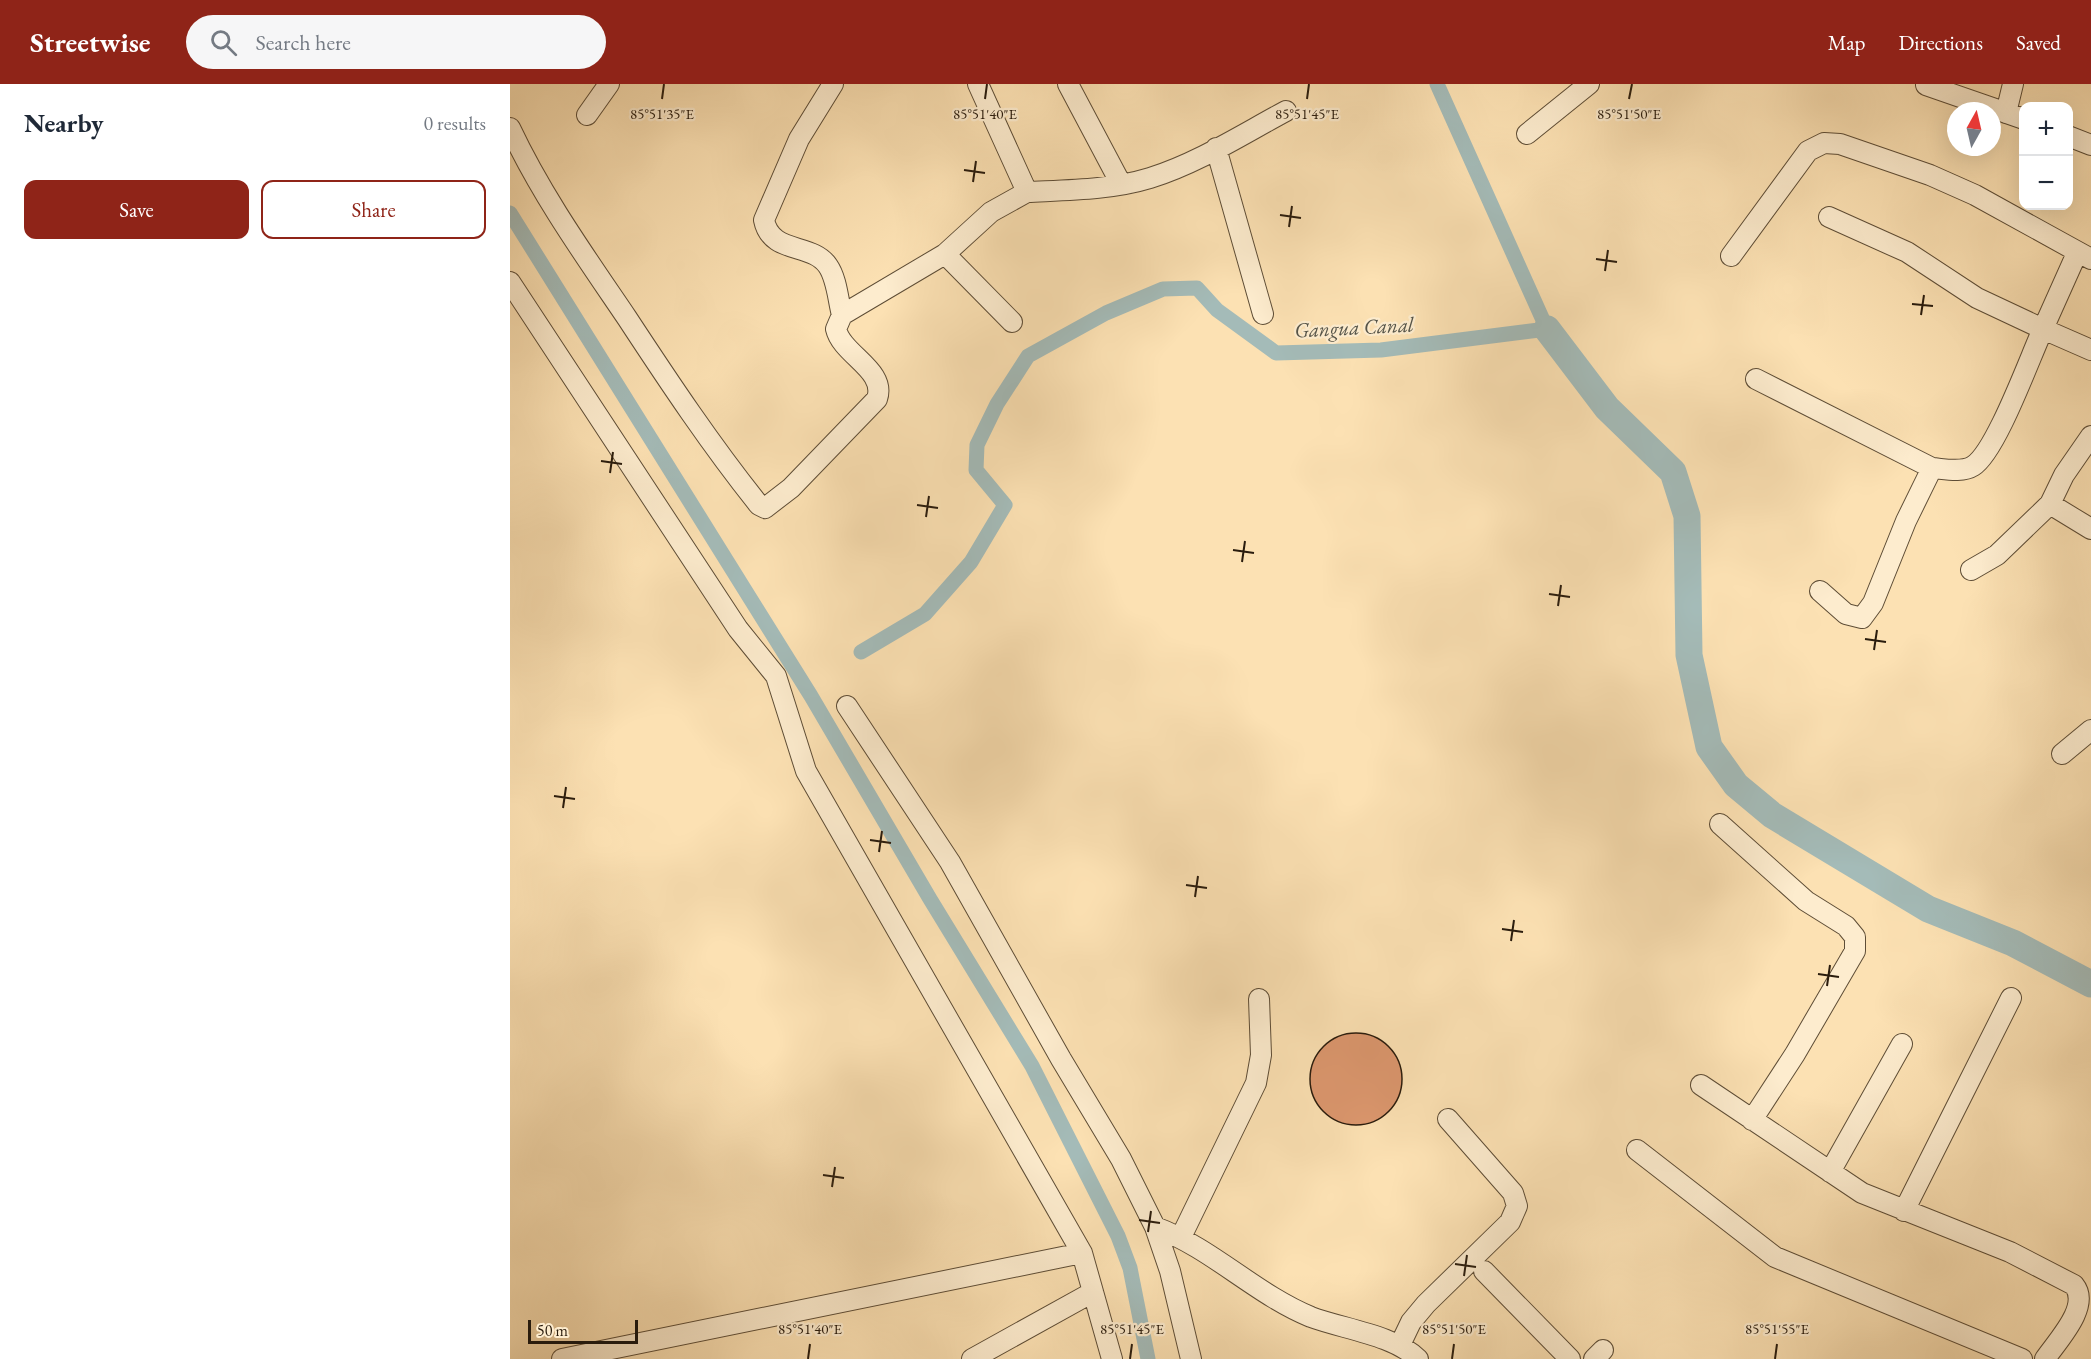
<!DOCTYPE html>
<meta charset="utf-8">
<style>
body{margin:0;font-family:"EB Garamond",serif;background:#f6f6f7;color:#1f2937}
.controls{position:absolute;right:18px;top:18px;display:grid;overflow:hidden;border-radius:12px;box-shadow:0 6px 24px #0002}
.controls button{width:54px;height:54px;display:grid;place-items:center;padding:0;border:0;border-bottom:2px solid #e0e1e3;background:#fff;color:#1f2937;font:30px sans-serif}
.compass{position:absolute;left:1437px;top:18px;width:54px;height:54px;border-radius:50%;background:#fff;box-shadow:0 6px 24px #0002;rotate:8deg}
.scale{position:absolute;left:18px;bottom:15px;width:110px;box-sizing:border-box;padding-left:6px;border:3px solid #2a1c0d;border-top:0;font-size:16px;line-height:21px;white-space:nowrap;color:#2a1c0d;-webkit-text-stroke:4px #fdecce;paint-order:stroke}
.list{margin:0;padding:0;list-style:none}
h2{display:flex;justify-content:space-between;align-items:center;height:78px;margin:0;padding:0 24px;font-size:26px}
h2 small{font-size:20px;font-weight:400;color:#747a83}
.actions{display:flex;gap:12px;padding:18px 24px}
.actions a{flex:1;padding:14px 0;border:2px solid #8f2418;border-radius:12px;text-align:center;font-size:21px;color:#8f2418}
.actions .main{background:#8f2418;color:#fff}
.icon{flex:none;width:33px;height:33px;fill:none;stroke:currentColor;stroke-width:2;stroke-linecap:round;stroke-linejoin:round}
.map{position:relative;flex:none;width:1581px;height:1275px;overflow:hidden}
header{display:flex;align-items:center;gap:36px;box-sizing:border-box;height:84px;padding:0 30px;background:#8f2418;color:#fff}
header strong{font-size:28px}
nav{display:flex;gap:33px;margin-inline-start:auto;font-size:21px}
.search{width:420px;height:54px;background:#f6f6f7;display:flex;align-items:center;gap:15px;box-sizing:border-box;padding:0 21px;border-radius:33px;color:#747a83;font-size:22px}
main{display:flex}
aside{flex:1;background:#fff}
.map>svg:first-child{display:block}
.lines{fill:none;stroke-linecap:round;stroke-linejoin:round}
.canal{stroke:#a4bbb8;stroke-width:15}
.river{stroke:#a4bbb8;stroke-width:27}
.building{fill:#dc976e;stroke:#2a1c0d;stroke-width:1.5}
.minor-casing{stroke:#5e4d36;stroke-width:22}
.minor{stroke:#fdecce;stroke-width:20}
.ticks{fill:none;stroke:#2a1c0d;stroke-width:2}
.labels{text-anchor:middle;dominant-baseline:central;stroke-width:4.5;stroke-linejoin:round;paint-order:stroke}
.water-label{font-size:21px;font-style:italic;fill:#555449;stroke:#fdecce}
.ticks-label{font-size:15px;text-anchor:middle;fill:#2a1c0d;stroke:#fdecce;stroke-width:4.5;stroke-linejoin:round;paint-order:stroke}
</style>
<header>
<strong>Streetwise</strong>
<div class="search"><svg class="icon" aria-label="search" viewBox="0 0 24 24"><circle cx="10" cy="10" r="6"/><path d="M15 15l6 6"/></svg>Search here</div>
<nav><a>Map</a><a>Directions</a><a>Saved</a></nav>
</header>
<main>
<aside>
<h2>Nearby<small>0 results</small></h2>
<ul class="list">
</ul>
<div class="actions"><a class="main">Save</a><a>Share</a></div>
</aside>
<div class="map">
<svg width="1581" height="1275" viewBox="0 0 1581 1275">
<rect width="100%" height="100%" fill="#fce1b3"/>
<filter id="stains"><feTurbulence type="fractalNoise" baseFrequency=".00333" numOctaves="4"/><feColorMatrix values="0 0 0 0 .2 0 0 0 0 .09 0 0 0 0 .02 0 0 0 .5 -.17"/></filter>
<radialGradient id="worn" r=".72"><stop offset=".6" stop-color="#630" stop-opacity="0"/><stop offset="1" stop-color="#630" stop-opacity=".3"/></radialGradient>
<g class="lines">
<path class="canal" d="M0,129L301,612L420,815L522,982L608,1152L620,1184L638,1275
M351,568L415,530L461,478L495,421L466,386L467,361L487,320L518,272L596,229L653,205L687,204L707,226L766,269L871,266L1037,245L927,0"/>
<path class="river" d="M1037,245L1097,324L1163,388L1177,432L1179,571L1199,663L1226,701L1262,731L1418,825L1503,859L1581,900"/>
</g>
<path class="building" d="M800 995a46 46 0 1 1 92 0a46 46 0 1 1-92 0Z"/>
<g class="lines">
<g class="minor-casing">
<path id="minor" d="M323,0L289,55L254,136C261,171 302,158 318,182C327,195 328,216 332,231
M558,0L611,100
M1416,1L1514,35
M1496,29L1503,0
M77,31L99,0
M0,44C32,112 75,172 117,234C159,298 201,361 249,421L255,424L281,404L367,315C377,286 332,271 326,245L332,231L435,170L481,128L517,108L468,0
M1017,50L1079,0
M1558,52L1581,61
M706,64L753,230
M517,108C557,106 601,106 640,94C688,79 733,50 776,27
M1567,169L1533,245L1581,266
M435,170L502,238
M1221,172L1298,67L1314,59L1330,60L1420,91L1465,111L1581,175
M0,198L228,545L266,592L296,687L572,1169L602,1275
M1246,295L1422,384C1435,385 1452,389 1463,382C1486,368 1520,273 1533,245L1467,214L1397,168L1319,133
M1540,420L1581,445
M1461,486L1487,471L1540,420L1554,391L1581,352
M1310,507L1336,530L1352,534L1363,519L1396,437L1422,384
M337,622L440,778L551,975L611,1075L645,1143L660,1187L681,1275
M1552,670L1581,646
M1210,740L1296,817L1336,842L1345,853V867L1285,970L1242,1036
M1191,1001L1352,1109L1500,1168L1564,1201C1581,1222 1548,1256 1535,1275
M1127,1066L1265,1173L1512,1275
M1320,1088L1392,960
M1394,1127L1501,914
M645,1143C702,1164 745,1210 801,1233C833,1245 884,1251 908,1275
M671,1153L746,999L751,971L749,915
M974,1187L1060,1275
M890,1261L901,1238L916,1220L1000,1138L1007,1122L1003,1109L938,1035
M52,1275L572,1169
M462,1275L583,1208
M1084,1275L1093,1266"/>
</g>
<use href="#minor" class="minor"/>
</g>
<path class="ticks" d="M152,15L154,0M475,15L477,0M797,15L799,0M1119,15L1122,0M454,86L475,89M463,98L466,77M770,131L791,134M779,143L782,122M1086,175L1107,178M1095,187L1098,166M1402,220L1423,222M1411,231L1414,211M91,377L112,380M100,389L103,368M407,421L428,424M416,433L419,412M723,466L744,469M732,478L735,457M1039,510L1060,513M1048,522L1051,501M1355,555L1376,558M1364,566L1367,546M44,712L65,715M53,724L56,703M360,756L381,759M369,768L372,747M676,801L697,804M685,813L688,792M992,845L1013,848M1001,857L1004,836M1308,890L1329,893M1317,902L1320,881M313,1091L334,1094M322,1103L325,1083M629,1136L650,1139M638,1148L641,1127M945,1180L966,1183M954,1192L957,1171M298,1275L300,1260M620,1275L622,1260M942,1275L944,1260M1265,1275L1267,1260"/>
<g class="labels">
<g class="water-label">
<text transform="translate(844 243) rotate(-3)">Gangua Canal</text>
</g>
</g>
<g class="ticks-label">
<text x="152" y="35">85°51'35"E</text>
<text x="475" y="35">85°51'40"E</text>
<text x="797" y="35">85°51'45"E</text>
<text x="1119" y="35">85°51'50"E</text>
<text x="300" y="1250">85°51'40"E</text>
<text x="622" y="1250">85°51'45"E</text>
<text x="944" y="1250">85°51'50"E</text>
<text x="1267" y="1250">85°51'55"E</text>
</g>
<rect width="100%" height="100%" filter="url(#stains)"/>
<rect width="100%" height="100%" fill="url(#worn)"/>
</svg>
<div class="controls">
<button>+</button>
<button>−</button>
</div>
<svg class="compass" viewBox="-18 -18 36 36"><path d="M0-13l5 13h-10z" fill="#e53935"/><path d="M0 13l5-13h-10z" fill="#747a83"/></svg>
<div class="scale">50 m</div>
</div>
</main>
